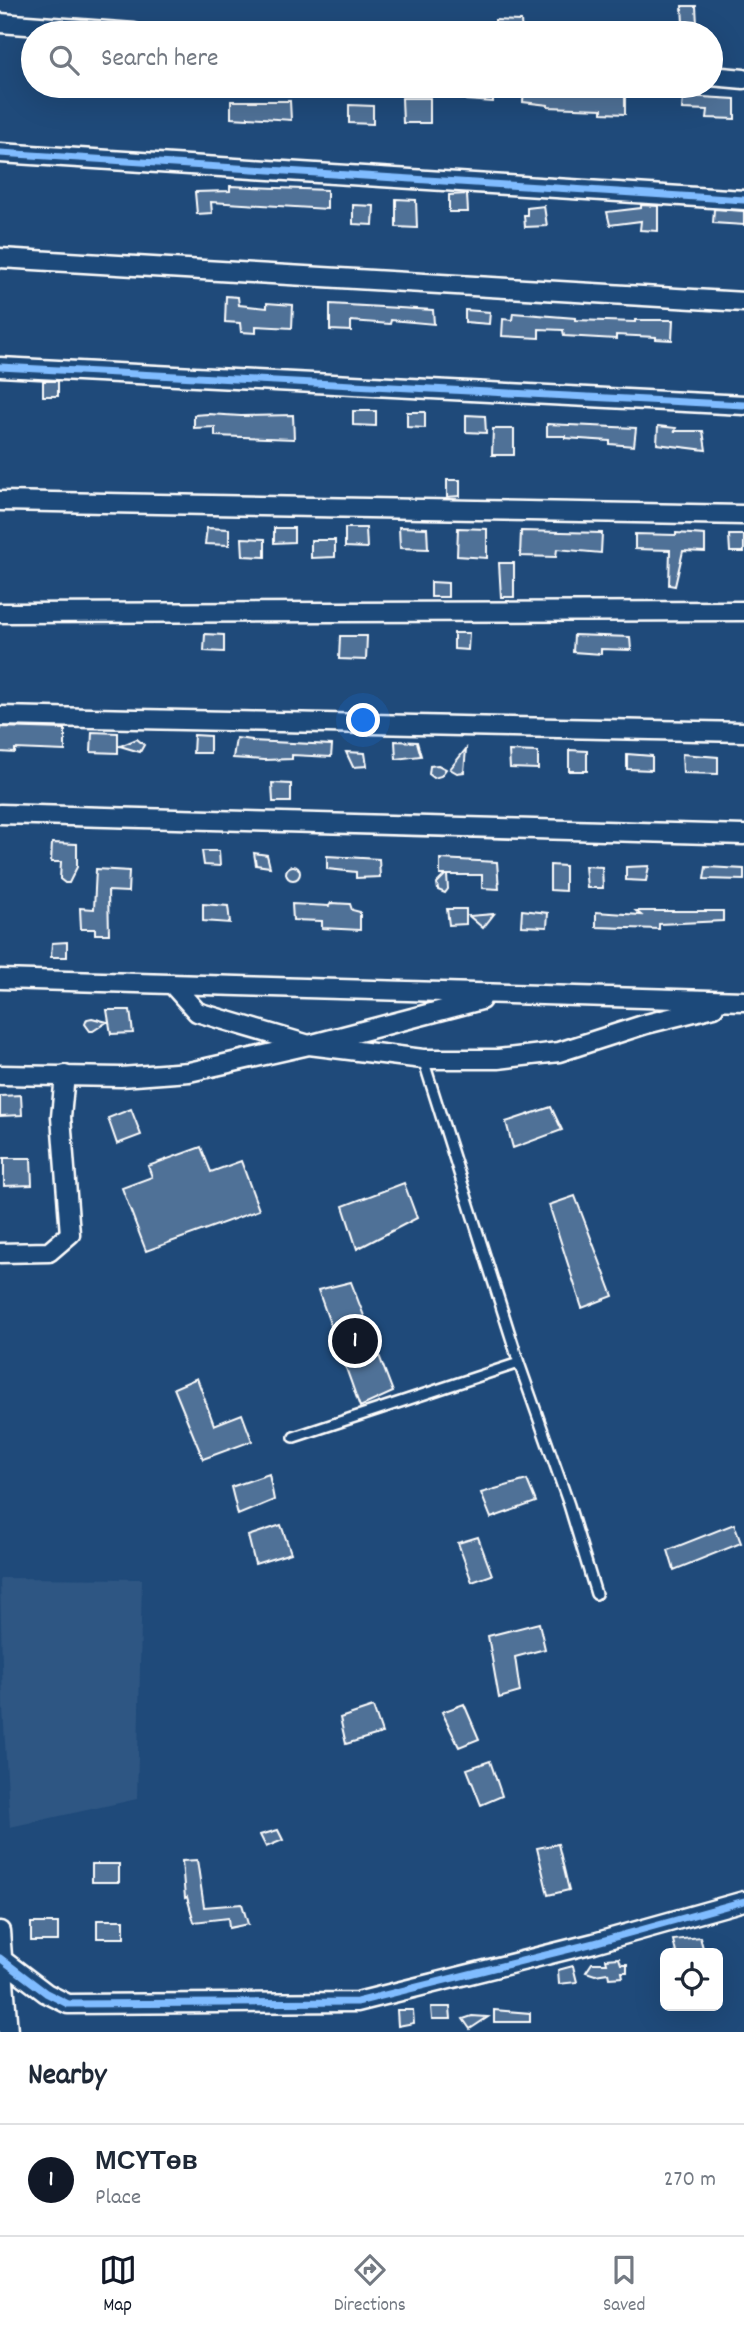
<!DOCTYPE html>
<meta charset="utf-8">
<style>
body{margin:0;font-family:Dekko,sans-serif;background:#f2f2f3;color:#1f2937}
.controls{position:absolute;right:21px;bottom:21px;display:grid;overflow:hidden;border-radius:10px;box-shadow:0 7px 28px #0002}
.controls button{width:63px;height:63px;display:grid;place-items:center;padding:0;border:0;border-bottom:2px solid #e0e1e3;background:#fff;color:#1f2937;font:35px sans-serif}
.you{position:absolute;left:364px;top:721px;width:24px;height:24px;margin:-18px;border:5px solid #fff;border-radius:50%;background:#1a73e8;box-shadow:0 0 0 10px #1a73e833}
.badge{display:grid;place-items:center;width:46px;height:46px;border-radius:50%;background:#111827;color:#fff;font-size:23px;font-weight:700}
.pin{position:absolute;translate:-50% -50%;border:4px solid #fff;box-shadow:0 2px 7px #0006}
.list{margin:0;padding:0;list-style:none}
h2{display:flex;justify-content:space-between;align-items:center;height:91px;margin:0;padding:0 28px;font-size:30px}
h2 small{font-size:23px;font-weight:400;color:#747a83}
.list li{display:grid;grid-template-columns:46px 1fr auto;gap:21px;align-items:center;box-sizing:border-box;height:112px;padding:0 28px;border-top:2px solid #e0e1e3}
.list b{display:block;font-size:26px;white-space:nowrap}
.list p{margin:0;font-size:23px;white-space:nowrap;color:#747a83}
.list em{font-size:23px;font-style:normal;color:#747a83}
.icon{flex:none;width:38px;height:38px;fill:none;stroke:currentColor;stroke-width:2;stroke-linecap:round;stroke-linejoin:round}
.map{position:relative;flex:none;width:744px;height:2032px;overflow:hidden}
.search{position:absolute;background:#fff;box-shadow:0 7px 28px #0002;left:21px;right:21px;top:21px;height:77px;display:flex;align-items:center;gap:18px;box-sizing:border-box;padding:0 24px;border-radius:38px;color:#747a83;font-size:26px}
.sheet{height:203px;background:#fff}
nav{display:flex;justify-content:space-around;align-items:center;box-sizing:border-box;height:98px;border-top:2px solid #e0e1e3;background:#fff;font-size:19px;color:#747a83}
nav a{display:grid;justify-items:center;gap:4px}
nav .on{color:#111827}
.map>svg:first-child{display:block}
.built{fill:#2e5683}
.building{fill:#507197;stroke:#fff;stroke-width:2}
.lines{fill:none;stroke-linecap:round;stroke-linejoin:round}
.service-casing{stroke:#fff;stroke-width:14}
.minor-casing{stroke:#fff;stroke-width:23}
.service{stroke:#1f4a7a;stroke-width:9}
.minor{stroke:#1f4a7a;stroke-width:18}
.cycleway-casing{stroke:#1f4a7a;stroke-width:11}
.cycleway{stroke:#80bcff;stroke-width:7}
</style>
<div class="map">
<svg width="744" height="2032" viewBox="0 0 744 2032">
<rect width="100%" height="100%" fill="#1f4a7a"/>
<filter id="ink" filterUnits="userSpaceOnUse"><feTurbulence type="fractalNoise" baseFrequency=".0143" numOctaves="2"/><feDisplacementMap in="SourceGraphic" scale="14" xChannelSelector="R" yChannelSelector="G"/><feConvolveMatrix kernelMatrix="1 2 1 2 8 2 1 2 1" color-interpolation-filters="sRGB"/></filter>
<g filter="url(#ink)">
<path class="built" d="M0,1578L142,1579L137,1799L10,1827L3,1708Z"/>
<path class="building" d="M682,6H696L697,24L683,23Z
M495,20L521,21L522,33H495Z
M466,86H493V102L466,100Z
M548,86H596L597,91L625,92V114L602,113V109L548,107V105L523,102L524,88L548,89Z
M685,96L735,99V119L707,118L708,110L682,109L683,98Z
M402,98H430V123H403Z
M231,101H290L291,120L248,117V119L231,118Z
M349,105L373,106V124L349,123Z
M230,186L327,190V209L211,202L212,213L197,214L195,192L230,191Z
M467,194L468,212H449V195Z
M396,199L416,200L417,228L396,227Z
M353,205L374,206L373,225L353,224Z
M641,205L658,206V231L640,230L641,221L610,225L607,212L641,208Z
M544,206L547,226L525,227L524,215H527V208Z
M714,209L744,211V225L713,223Z
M226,296L238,297L239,305L267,308V303L293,305L292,328L256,326V333L241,332L240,323L225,322Z
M330,304L433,310L434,324L391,320L390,324L351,321V331L330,330Z
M465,310L490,312L489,324L465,322Z
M513,313L575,318V320L635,322V320H673L672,340L656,339V337L616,335V339L564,336L563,330L539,329V338L502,336L503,319L512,320Z
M43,381H58V396H43Z
M353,411H376V426L353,425Z
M407,412H425V428L407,427Z
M208,414L241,416L293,415L294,439L215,436V427L194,428V415Z
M466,415L485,416L486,433L466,432Z
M547,424L636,428L634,446L610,444V441L565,438V436H547Z
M658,426L676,428L675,431H703L706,450L657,444Z
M493,429H514V455H492Z
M447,480H460V496L447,497Z
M399,527L427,528L428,549L400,548Z
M207,528L229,529V545L205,544Z
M274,528H294V542L274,543Z
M345,528H366L367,548L345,547Z
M458,528L487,529V558L457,556Z
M521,531L602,533L601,553L557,549L556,557L520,556Z
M676,533L705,535V552L683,551L675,586L669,585L670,550L635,549V534L676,535Z
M729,535H744V552H730Z
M242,538L265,539V557L243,556Z
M311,540H335V557L311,558Z
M499,563H514V597H501Z
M431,582L448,583V597H431Z
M454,633H469L468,650L454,649Z
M205,634L224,635V652L204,651Z
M574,635L630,637L631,650L601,649V654L573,652Z
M340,636H367L366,660L339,659Z
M0,727L65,729V751L15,749V753L0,752Z
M92,732L118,733V753L91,752Z
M194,735L210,736V753H193Z
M236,738L252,740V741L332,745L331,757L292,755V759L264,760L233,758Z
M137,739L144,745L140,752L120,746Z
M395,741L417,742L421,756L396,759Z
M466,749L464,772L457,773L450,769Z
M569,750L587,751V771H569Z
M509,751L538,752V769L510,768Z
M346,752L365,753L367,766L353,767Z
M627,754L652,756V770L627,769Z
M682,754L718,757V774L683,773Z
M438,765L446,769L441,776L434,778L429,774L430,766Z
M272,783L291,784V802H273Z
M52,843L77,844V867L69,883H65L60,879L61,862H51Z
M202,851H219L220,866L204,865Z
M254,853L267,855L270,867L256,865Z
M327,856L379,859L380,877L356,878V872L327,869Z
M440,859L497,862L499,889L482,888V875H447L448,889L445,893L438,890L437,883L445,875H440Z
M550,865L565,866V891L550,890Z
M286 873a7 7 0 1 1 14 0a7 7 0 1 1-14 0Z
M585,866L602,867L603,888H587Z
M649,866L646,881L626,880V867Z
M706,867L744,869V880L704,879Z
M96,869L129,871L128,892L108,891L109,934H95V929H81L80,908L94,909Z
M331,903L350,904L352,910L360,912V930L322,928V921L293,920L292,904L329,906Z
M203,904L228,906L230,923L203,921Z
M447,909H466V924L449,925Z
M522,910L548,913L547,927L521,926Z
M636,911H723V921L659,924V929L596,927V912L641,915Z
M494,914L483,928L469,916Z
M67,942V957H51L52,943Z
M107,1010H130L133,1033L111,1034Z
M92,1018L107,1022L93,1031H90L85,1024L87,1019Z
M21,1095L22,1115L0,1116V1096Z
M551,1107L562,1130L513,1148L506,1122Z
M131,1109L141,1135L117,1144L108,1118Z
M201,1147L211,1172L241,1161L259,1210L146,1251L122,1188L152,1177L148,1166Z
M4,1158H31L32,1185L4,1186Z
M404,1183L417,1218L357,1249L343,1206Z
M575,1196L613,1296L582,1308L549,1205Z
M351,1282L393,1392L360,1407L318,1290Z
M197,1378L214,1425L242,1414L252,1441L203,1459L174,1388Z
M269,1474L274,1500L238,1515L231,1487Z
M527,1480L536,1502L491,1518L481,1493Z
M734,1524L741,1543L674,1570L668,1550Z
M281,1525L291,1553L255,1564L248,1536Z
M478,1537L492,1575L472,1582L458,1543Z
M539,1623L545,1649L515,1657L520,1692L499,1698L488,1636Z
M464,1704L479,1739L459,1747L442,1712Z
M373,1707L382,1733L346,1744L340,1718Z
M490,1761L502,1796L481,1805L467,1769Z
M278,1830L283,1840L266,1847L260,1835Z
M558,1844L569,1890L548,1895L537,1848Z
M197,1860L204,1907L242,1904L248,1924L229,1928L228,1918L194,1922L187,1897L185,1898L182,1861Z
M92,1864H119V1882H92Z
M97,1920H124V1938H97Z
M31,1923H58V1941H31Z
M700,1937L703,1948L692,1953H676L673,1940Z
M619,1958L621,1964H627V1972H622L623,1977L609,1978L608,1973L595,1975L586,1972L592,1963H607L606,1959Z
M573,1966L577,1982L559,1984L558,1970Z
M431,2007H450L451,2019H432Z
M397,2010H413L414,2023L398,2026Z
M494,2010L530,2013V2022H494Z
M472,2016L488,2017L470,2029L463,2019Z"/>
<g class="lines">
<g class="service-casing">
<path id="service" d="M423,1059L519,1363L569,1505L596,1594
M294,1437L519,1363"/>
</g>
<g class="minor-casing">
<path id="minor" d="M0,23L134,33
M711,76L744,79
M0,153L744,200
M0,258L744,302
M0,367L744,405
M0,501L744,515
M0,613L744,611
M0,716L744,732
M0,814L744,835
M0,979L744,1001
M172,984L197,1012L309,1045L423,1059H498L559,1052L646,1024L714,1007
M0,1075L121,1077L189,1072L309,1045L481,1000
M0,1253L49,1252L70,1234L61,1117L65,1075
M0,1931L8,2032
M0,1958L46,1993L68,2004L357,2002L594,1943L744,1901"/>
</g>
<use href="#service" class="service"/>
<use href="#minor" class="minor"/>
<g class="cycleway-casing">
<path id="cycleway" d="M0,153L744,200
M0,367L744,405
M0,1958L46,1993L68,2004L357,2002L594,1943L744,1901"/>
</g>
<use href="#cycleway" class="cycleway"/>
</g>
</g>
</svg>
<div class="controls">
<button><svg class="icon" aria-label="locate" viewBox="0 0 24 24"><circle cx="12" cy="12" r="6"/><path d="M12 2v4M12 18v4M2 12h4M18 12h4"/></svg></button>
</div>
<div class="you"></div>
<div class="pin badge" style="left:355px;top:1341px">1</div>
<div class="search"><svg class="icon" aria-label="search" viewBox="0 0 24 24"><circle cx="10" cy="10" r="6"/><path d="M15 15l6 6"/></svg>Search here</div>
</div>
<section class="sheet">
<h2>Nearby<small></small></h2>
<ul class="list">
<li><span class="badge">1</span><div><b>МСҮТөв</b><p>Place</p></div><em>270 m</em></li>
</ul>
</section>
<nav>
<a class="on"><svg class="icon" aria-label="map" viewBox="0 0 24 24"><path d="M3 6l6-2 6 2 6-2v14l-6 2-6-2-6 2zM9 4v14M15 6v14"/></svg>Map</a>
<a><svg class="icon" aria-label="directions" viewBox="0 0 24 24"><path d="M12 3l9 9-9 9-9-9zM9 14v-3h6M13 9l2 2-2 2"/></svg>Directions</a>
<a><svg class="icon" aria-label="saved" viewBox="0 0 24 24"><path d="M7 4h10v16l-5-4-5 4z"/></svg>Saved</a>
</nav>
